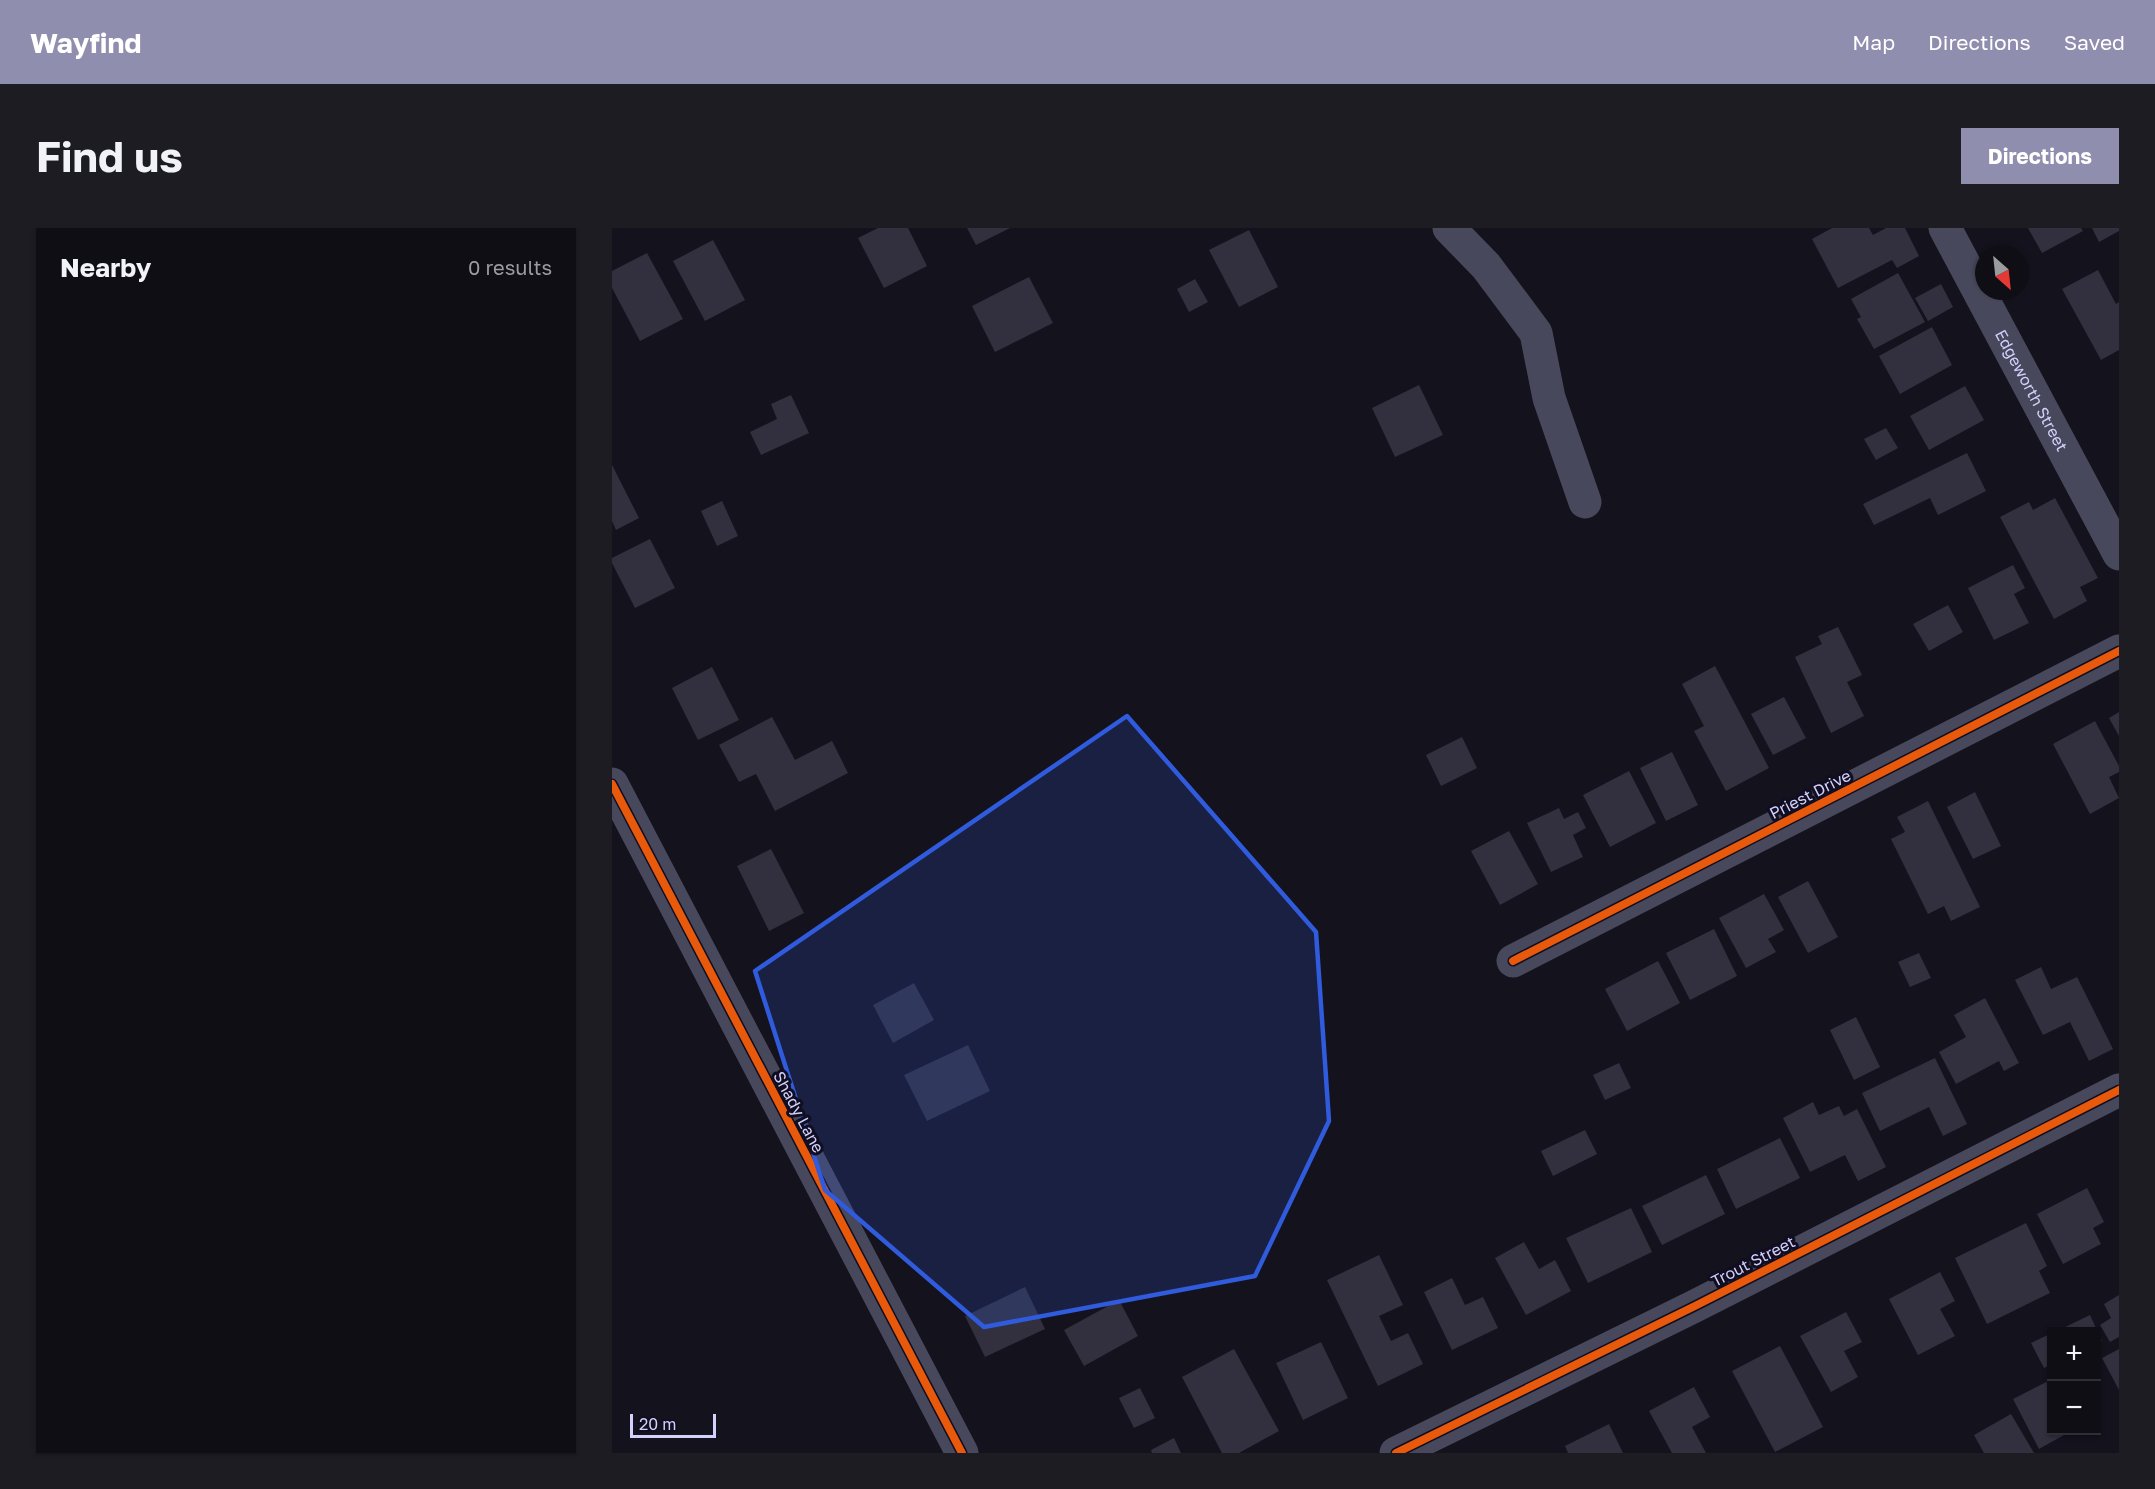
<!DOCTYPE html>
<meta charset="utf-8">
<style>
body{margin:0;font-family:"Golos Text",sans-serif;background:#1d1c22;color:#f1f3f6}
.controls{position:absolute;right:18px;bottom:18px;display:grid;overflow:hidden;border-radius:0px;box-shadow:0 2px 4px #0004}
.controls button{width:54px;height:54px;display:grid;place-items:center;padding:0;border:0;border-bottom:2px solid #2f2e34;background:#0f0e15;color:#f1f3f6;font:30px sans-serif}
.compass{position:absolute;left:1363px;top:18px;width:54px;height:54px;border-radius:50%;background:#0f0e15;box-shadow:0 2px 4px #0004;rotate:153deg}
.scale{position:absolute;left:18px;bottom:15px;width:86px;box-sizing:border-box;padding-left:6px;border:3px solid #d3d1fc;border-top:0;font-size:16px;line-height:21px;white-space:nowrap;color:#d3d1fc;-webkit-text-stroke:4px #100e20;paint-order:stroke}
.list{margin:0;padding:0;list-style:none}
h2{display:flex;justify-content:space-between;align-items:center;height:78px;margin:0;padding:0 24px;font-size:26px}
h2 small{font-size:20px;font-weight:400;color:#9b9ca0}
.map{position:relative;flex:none;width:1507px;height:1225px;overflow:hidden;border-radius:0px}
header{display:flex;align-items:center;gap:36px;box-sizing:border-box;height:84px;padding:0 30px;background:#908eae;color:#fff}
header strong{font-size:28px}
nav{display:flex;gap:33px;margin-inline-start:auto;font-size:21px}
.intro{display:flex;align-items:center;justify-content:space-between;box-sizing:border-box;height:144px;padding:0 36px}
h1{margin:0;font-size:42px}
.button{padding:15px 27px;border-radius:0px;background:#908eae;color:#fff;font-size:21px;font-weight:700}
main{display:flex;gap:36px;padding:0 36px}
aside{flex:1;background:#0f0e15;border-radius:0px;box-shadow:0 2px 4px #0004}
.map>svg:first-child{display:block}
.building{fill:#32303e}
.lines{fill:none;stroke-linecap:round;stroke-linejoin:round}
.minor{stroke:#48485c;stroke-width:33}
.cycleway-casing{stroke:#100e20;stroke-width:11}
.cycleway{stroke:#e8590c;stroke-width:8}
.marked{fill:#2f5bdc;fill-opacity:0.2;stroke:#2f5bdc;stroke-width:4.5;stroke-linejoin:round}
.labels{text-anchor:middle;dominant-baseline:central;stroke-width:6;stroke-linejoin:round;paint-order:stroke}
.street-label{font-size:16px;fill:#d3d1fc;stroke:#100e20}
</style>
<header>
<strong>Wayfind</strong>
<nav><a>Map</a><a>Directions</a><a>Saved</a></nav>
</header>
<div class="intro"><h1>Find us</h1><a class="button">Directions</a></div>
<main>
<aside>
<h2>Nearby<small>0 results</small></h2>
<ul class="list">
</ul>
</aside>
<div class="map">
<svg width="1507" height="1225" viewBox="0 0 1507 1225">
<rect width="100%" height="100%" fill="#14121c"/>
<path class="building" d="M266,0H296L315,38L272,60L246,10Z
M355,0H398L364,17Z
M1220,0H1257L1261,7L1274,0H1293L1307,28L1285,40L1280,32L1226,60L1200,11Z
M1416,0H1469L1471,3L1430,25Z
M1480,0H1507V3L1487,14Z
M637,2L666,59L627,79L597,22Z
M101,12L133,72L93,93L61,33Z
M35,25L71,91L28,113L0,60V43Z
M1486,42L1504,76L1507,74V122L1489,132L1450,61Z
M1286,45L1313,94L1262,121L1245,91L1249,89L1239,71Z
M417,49L441,95L383,124L360,78Z
M583,51L596,74L577,84L565,61Z
M1329,56L1341,79L1316,93L1303,70Z
M1320,99L1340,137L1288,166L1267,128Z
M807,157L831,207L783,229L760,180Z
M1353,158L1372,192L1317,222L1298,188Z
M179,167L197,205L149,227L138,204L165,191L159,176Z
M1274,200L1286,220L1264,232L1252,211Z
M1355,225L1374,263L1326,287L1318,270L1262,297L1251,276Z
M0,237L27,290L4,302L0,293Z
M1443,270L1486,350L1468,359L1475,373L1442,391L1388,289L1417,274L1421,282Z
M110,273L126,308L105,318L89,283Z
M38,311L63,360L23,380L0,335V330Z
M1401,337L1413,360L1402,366L1417,395L1382,412L1356,360Z
M1336,377L1351,404L1317,423L1301,396Z
M1226,399L1250,447L1235,454L1252,488L1219,505L1183,429L1210,416L1206,408Z
M1103,438L1157,540L1114,563L1082,503L1092,498L1070,456Z
M100,439L127,492L86,512L60,460Z
M1172,469L1194,510L1161,527L1139,486Z
M1507,484V508L1497,490Z
M160,489L183,532L220,513L236,545L163,583L144,546L127,554L107,517Z
M1483,493L1507,538V544L1497,549L1507,570L1478,586L1441,516Z
M850,509L865,540L829,558L814,527Z
M1060,524L1086,577L1054,593L1028,540Z
M1017,543L1044,595L998,619L971,567Z
M1363,564L1389,618L1361,631L1335,579Z
M1316,573L1368,679L1339,693L1332,678L1316,686L1279,611L1293,604L1285,589Z
M947,580L952,591L966,584L974,600L961,607L971,629L939,644L915,595Z
M897,603L926,656L888,677L859,623Z
M159,621L192,685L157,703L125,638Z
M1196,653L1226,709L1196,725L1166,669Z
M1152,666L1172,702L1156,711L1164,724L1134,740L1107,690Z
M1102,701L1125,748L1078,772L1054,725Z
M1307,725L1319,750L1298,759L1286,734Z
M1046,733L1068,775L1015,803L993,761Z
M1429,739L1439,761L1465,749L1501,821L1477,833L1458,794L1431,807L1403,752Z
M302,755L322,792L281,815L261,777Z
M1373,770L1407,835L1392,843L1387,833L1344,856L1327,824L1354,809L1342,787Z
M1244,789L1268,839L1242,852L1218,802Z
M356,817L378,863L315,893L292,847Z
M1323,830L1355,896L1331,908L1317,879L1268,903L1250,865Z
M1007,835L1019,860L993,872L981,847Z
M1201,874L1207,887L1227,878L1232,888L1245,881L1274,939L1246,953L1233,927L1198,944L1171,890Z
M973,902L985,926L941,948L929,923Z
M1168,910L1188,950L1124,981L1105,941Z
M1094,947L1113,986L1050,1017L1030,978Z
M1475,960L1492,994L1481,1000L1489,1016L1451,1036L1425,986Z
M1019,980L1040,1024L976,1055L954,1010Z
M1414,995L1435,1038L1427,1043L1438,1065L1375,1096L1343,1030Z
M912,1014L927,1041L943,1032L959,1063L914,1087L883,1030Z
M767,1027L791,1077L767,1088L779,1113L796,1105L811,1136L766,1158L715,1052Z
M1328,1044L1343,1073L1328,1081L1343,1108L1306,1127L1277,1071Z
M840,1050L853,1077L871,1069L886,1100L840,1122L812,1064Z
M413,1059L433,1101L373,1129L353,1088Z
M1507,1067V1109L1498,1114L1488,1097L1499,1090L1492,1076Z
M507,1072L526,1108L472,1138L452,1102Z
M1234,1084L1250,1114L1232,1123L1246,1149L1219,1164L1188,1108Z
M1478,1087L1490,1113L1484,1115V1104H1443Z
M1440,1105V1136L1432,1140L1419,1115Z
M709,1114L736,1170L691,1192L664,1135Z
M1168,1118L1211,1199L1163,1224L1120,1143Z
M622,1121L667,1203L627,1225H610L570,1149Z
M1507,1121V1162L1490,1130Z
M1440,1151V1202H1461L1427,1221L1401,1171Z
M1082,1159L1098,1189L1080,1199L1094,1225H1060L1037,1183Z
M528,1160L543,1190L522,1200L507,1170Z
M1399,1186L1422,1225H1372L1362,1207Z
M997,1196L1011,1225H956L953,1218Z
M562,1210L569,1225H540L539,1222Z"/>
<g class="lines">
<g class="minor">
<path d="M837,0L874,38L924,105L937,170L973,274"/>
<path id="s1" d="M1333,0L1507,326"/>
<path d="M0,556L350,1225"/>
<path d="M901,733L1507,423"/>
<path d="M784,1225L1083,1078L1507,862"/>
</g>
<g class="cycleway-casing">
<path id="cycleway" d="M0,556L350,1225
M901,733L1507,423
M784,1225L1083,1078L1507,862"/>
</g>
<use href="#cycleway" class="cycleway"/>
</g>
<path class="marked" d="M515,488L704,704L717,893L643,1048L372,1099L213,962L143,743Z"/>
<g class="labels">
<g class="street-label">
<text stroke="none"><textPath href="#s1" startOffset="184">Edgeworth Street</textPath></text>
<text transform="translate(1198 566) rotate(-27)">Priest Drive</text>
<text transform="translate(187 884) rotate(62)">Shady Lane</text>
<text transform="translate(1141 1033) rotate(-27)">Trout Street</text>
</g>
</g>
</svg>
<div class="controls">
<button>+</button>
<button>−</button>
</div>
<svg class="compass" viewBox="-18 -18 36 36"><path d="M0-13l5 13h-10z" fill="#e53935"/><path d="M0 13l5-13h-10z" fill="#9b9ca0"/></svg>
<div class="scale">20 m</div>
</div>
</main>
